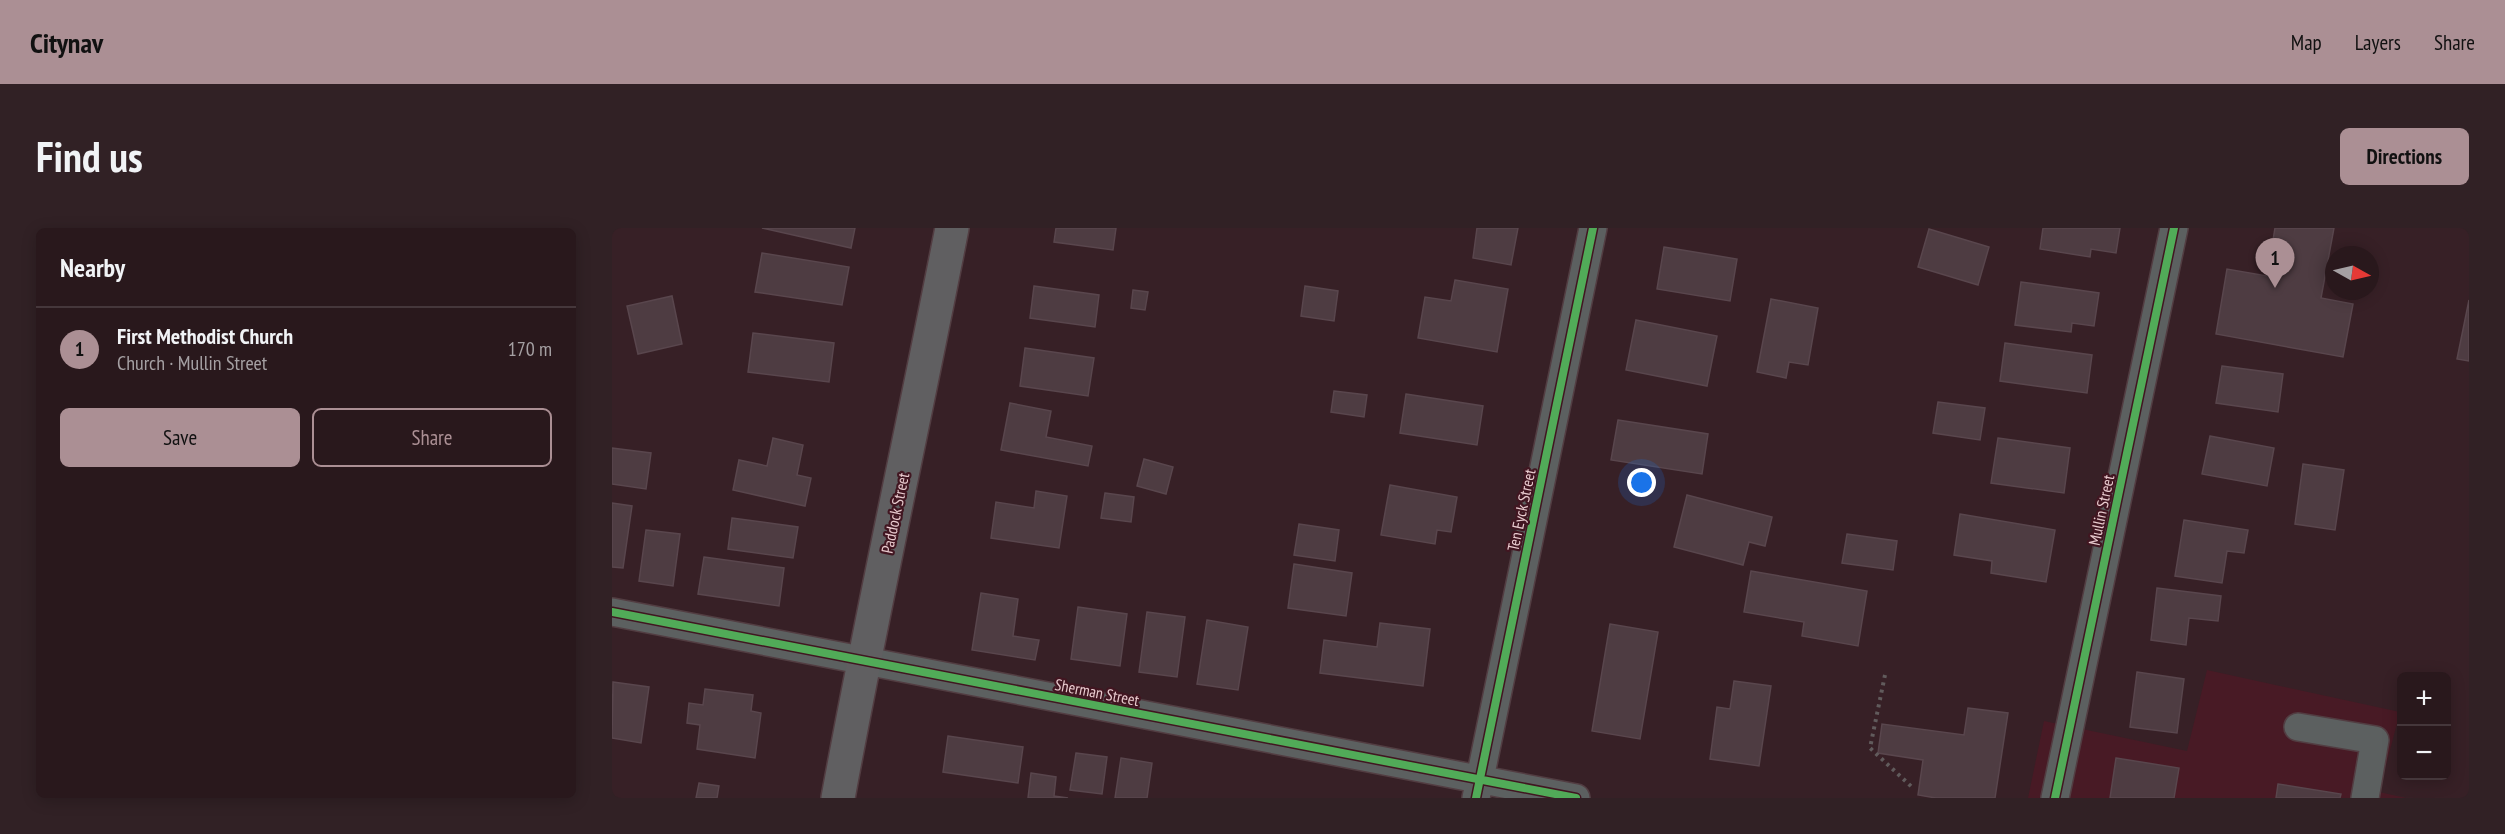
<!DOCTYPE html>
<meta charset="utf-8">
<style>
body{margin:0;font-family:"PT Sans Narrow",sans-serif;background:#312125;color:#f1f3f6}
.controls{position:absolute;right:18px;bottom:18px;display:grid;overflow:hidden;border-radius:9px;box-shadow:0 3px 15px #0003}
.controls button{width:54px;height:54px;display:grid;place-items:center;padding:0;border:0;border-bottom:2px solid #45373b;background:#29181c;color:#f1f3f6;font:30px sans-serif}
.compass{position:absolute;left:1713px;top:18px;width:54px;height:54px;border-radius:50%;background:#29181c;box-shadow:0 3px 15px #0003;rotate:98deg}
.you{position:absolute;left:1030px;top:255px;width:21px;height:21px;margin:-15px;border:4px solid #fff;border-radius:50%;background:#1a73e8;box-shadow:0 0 0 9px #1a73e833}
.badge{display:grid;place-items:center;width:39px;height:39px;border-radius:50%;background:#ab8f94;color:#111;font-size:20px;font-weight:700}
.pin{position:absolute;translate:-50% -50px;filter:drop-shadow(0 2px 3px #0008)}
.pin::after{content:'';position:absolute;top:32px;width:21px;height:18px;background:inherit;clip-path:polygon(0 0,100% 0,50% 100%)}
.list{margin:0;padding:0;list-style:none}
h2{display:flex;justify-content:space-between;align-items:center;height:78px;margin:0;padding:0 24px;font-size:26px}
h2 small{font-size:20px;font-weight:400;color:#a5a0a3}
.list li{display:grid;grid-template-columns:39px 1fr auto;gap:18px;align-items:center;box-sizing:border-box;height:84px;padding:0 24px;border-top:2px solid #45373b}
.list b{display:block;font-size:22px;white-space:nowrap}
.list p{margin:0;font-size:20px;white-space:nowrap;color:#a5a0a3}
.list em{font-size:20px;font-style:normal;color:#a5a0a3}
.actions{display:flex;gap:12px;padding:18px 24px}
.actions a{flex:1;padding:14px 0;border:2px solid #ab8f94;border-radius:9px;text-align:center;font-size:21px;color:#ab8f94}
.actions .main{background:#ab8f94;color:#111}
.map{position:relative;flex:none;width:1857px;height:570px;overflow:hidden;border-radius:9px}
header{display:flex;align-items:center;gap:36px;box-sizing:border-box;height:84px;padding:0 30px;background:#ab8f94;color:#111}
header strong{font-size:28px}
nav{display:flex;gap:33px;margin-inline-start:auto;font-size:21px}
.intro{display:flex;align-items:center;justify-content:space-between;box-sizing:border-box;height:144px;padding:0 36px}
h1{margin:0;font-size:42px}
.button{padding:15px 27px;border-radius:9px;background:#ab8f94;color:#111;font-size:21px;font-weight:700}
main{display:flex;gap:36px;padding:0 36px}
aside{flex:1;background:#29181c;border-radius:9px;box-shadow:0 3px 15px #0003}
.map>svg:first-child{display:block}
.built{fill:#481a25}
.building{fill:#4e3c42;stroke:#59464d;stroke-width:1.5}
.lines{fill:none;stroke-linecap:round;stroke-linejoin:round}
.minor-casing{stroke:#523d42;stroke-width:30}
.major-casing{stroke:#523d42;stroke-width:36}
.path{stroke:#615b5c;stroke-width:4;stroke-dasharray:3 4.5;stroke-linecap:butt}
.minor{stroke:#5c6060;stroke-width:27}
.major{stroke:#605f61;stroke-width:33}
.cycleway-casing{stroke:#411621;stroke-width:11}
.cycleway{stroke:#51ab58;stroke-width:8}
.labels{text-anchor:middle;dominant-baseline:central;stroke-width:4.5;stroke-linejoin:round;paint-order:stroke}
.street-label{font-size:16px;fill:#e9cbcf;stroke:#411621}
</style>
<header>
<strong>Citynav</strong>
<nav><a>Map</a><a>Layers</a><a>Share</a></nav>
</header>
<div class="intro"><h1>Find us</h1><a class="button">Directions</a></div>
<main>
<aside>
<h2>Nearby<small></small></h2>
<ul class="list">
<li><span class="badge">1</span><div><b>First Methodist Church</b><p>Church · Mullin Street</p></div><em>170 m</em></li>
</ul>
<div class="actions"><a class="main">Save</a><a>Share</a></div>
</aside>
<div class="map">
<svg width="1857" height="570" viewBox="0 0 1857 570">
<rect width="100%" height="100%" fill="#372026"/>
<path class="built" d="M1595,442L1788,484L1767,564L1794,570H1416L1432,493L1575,523Z"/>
<path class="building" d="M150,0H243L239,20Z
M444,0H504L501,22L442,14Z
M865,0H906L899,37L861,30Z
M1431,0H1508L1504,25L1479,21L1478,29L1428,21Z
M1663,0H1722L1709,70L1741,76L1731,129L1604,106L1615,41L1655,48Z
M1317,1L1377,19L1366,57L1306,39Z
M1052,19L1125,31L1118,73L1045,61Z
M150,25L237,39L230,77L143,64Z
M843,52L896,61L885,124L806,110L813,69L839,73Z
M1409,54L1487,65L1482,98L1460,95L1459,104L1403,97Z
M422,58L487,67L483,99L418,90Z
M693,58L726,63L722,93L689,88Z
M521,62L536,64L533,82L519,80Z
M60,68L70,116L26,126L15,78Z
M1159,71L1206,80L1196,137L1177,134L1174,150L1145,144Z
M1857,72V133L1845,131Z
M1024,92L1105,108L1095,158L1014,142Z
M141,105L222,115L217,154L136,144Z
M1393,115L1480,127L1475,165L1388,153Z
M413,120L482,130L476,168L408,158Z
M1610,138L1671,146L1666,184L1604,175Z
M722,163L755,167L752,189L719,184Z
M794,166L871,178L865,217L788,205Z
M1326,174L1373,180L1368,212L1321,205Z
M398,175L439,183L434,209L480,218L476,238L389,222Z
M1006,192L1096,206L1090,246L999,232Z
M1598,208L1662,220L1655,258L1590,246Z
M161,210L191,217L185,247L199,250L193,278L121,262L127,232L155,238Z
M1386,210L1458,220L1452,265L1379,255Z
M0,220L39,225L34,261L0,256Z
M532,231L561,239L554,266L525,258Z
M1691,236L1732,242L1723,302L1683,296Z
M778,257L845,269L839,304L825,302L823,316L769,307Z
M424,263L455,268L447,320L379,310L384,274L422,280Z
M493,265L522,269L519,294L489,290Z
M1075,267L1160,289L1153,318L1137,314L1131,337L1062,319Z
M0,275L20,278L11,340L0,339Z
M1348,286L1443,302L1434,354L1379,345L1380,333L1342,327Z
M120,290L186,299L181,330L116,321Z
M1572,292L1636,302L1632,325L1615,323L1610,355L1563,348Z
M687,296L727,302L723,333L682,327Z
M34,302L68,306L61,358L27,353Z
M1235,306L1285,313L1281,342L1230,335Z
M92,329L172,340L167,378L86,366Z
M682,336L740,345L734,388L676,380Z
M1139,343L1255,363L1246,418L1190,408L1192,394L1132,384Z
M1545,360L1609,368L1606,393L1577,390L1574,417L1539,412Z
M369,365L406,371L401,408L427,412L423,432L360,422Z
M466,379L515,386L508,438L459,431Z
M535,384L573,389L565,449L527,444Z
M595,392L636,399L626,462L585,456Z
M768,395L818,401L811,458L708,445L712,412L765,419Z
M998,396L1046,404L1028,511L980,503Z
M1525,444L1572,451L1565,505L1518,499Z
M1122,453L1159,458L1147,538L1098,531L1105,479L1118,481Z
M1,454L37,459L29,515L0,510Z
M93,461L141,467L139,483L149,485L143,530L85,521L88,497L75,495L77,475L91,477Z
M1356,480L1396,485L1383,570H1324L1306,567L1311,532L1266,525L1270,496L1352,507Z
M336,508L411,519L406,555L331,544Z
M464,525L495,529L490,566L458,562Z
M509,530L540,535L535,570H503Z
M1504,530L1567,540L1562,570H1498Z
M419,545L444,549L442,568L456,570H416Z
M87,555L107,558L105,570H84Z
M1666,556L1729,566L1728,570H1664Z"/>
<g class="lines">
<g class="minor-casing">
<path id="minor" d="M0,384L964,570
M1686,499L1763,512L1753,570
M864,570L981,0
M1443,570L1562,0"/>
</g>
<g class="major-casing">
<path id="major" d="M226,570C261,379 303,190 340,0"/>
</g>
<path class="path" d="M1273,447L1258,520L1302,561"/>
<use href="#minor" class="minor"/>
<use href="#major" class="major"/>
<g class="cycleway-casing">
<path id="cycleway" d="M0,384L964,570
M864,570L981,0
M1443,570L1562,0"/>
</g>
<use href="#cycleway" class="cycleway"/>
</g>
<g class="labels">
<g class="street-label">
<text transform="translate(909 282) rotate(-78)">Ten Eyck Street</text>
<text transform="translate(1489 282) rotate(-78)">Mullin Street</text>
<text transform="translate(283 285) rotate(-78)">Paddock Street</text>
<text transform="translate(485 464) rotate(11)">Sherman Street</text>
</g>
</g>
</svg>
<div class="controls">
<button>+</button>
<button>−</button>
</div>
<svg class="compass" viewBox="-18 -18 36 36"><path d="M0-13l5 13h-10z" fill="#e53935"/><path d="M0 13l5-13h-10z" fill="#a5a0a3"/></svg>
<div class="you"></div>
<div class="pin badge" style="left:1663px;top:60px">1</div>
</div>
</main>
